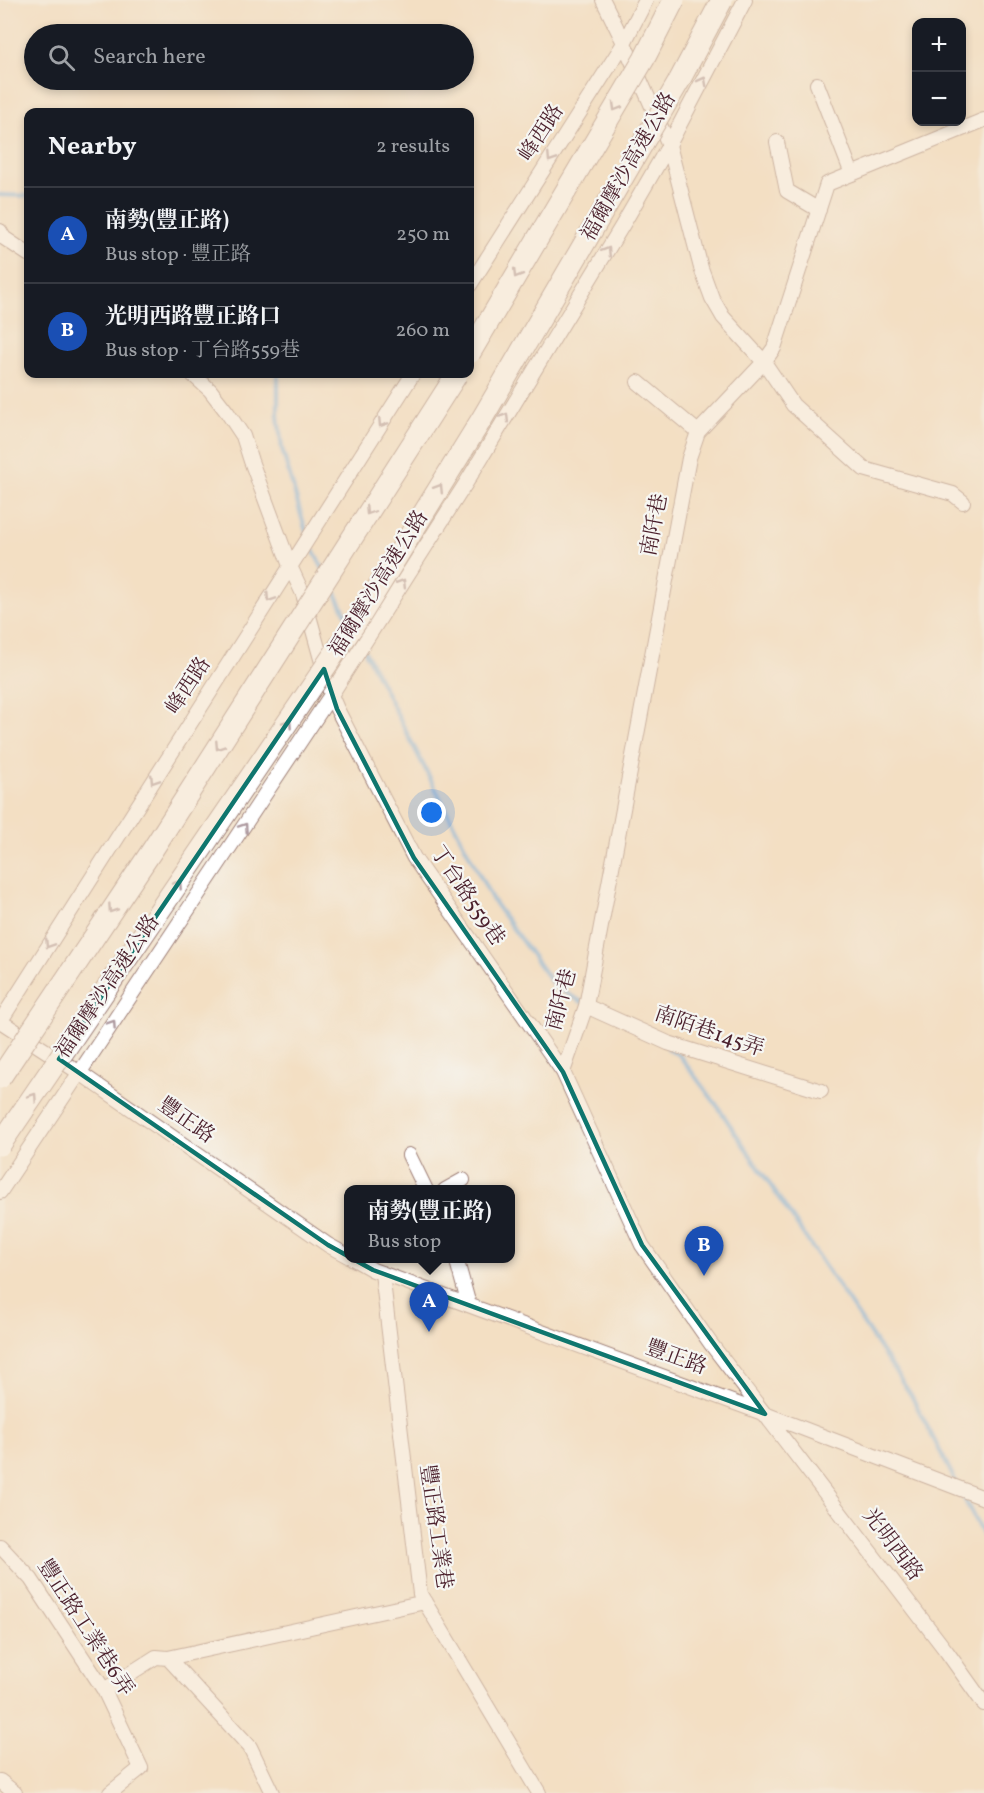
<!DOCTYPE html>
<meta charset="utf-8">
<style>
body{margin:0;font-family:Vollkorn,"Noto Serif TC",serif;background:#20242c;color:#f1f3f6}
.controls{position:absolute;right:18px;top:18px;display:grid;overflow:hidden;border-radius:12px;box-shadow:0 3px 9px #0003}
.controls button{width:54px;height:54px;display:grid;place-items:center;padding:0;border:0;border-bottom:2px solid #363941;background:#171b24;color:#f1f3f6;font:30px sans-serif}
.you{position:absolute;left:432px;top:813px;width:21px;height:21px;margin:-15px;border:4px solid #fff;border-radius:50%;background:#1a73e8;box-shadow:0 0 0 9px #1a73e833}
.badge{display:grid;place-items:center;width:39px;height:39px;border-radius:50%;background:#d1495b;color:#fff;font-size:20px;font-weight:700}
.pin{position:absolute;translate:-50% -50px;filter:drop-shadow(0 2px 3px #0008)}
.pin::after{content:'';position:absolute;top:32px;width:21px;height:18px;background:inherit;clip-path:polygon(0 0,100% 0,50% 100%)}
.popup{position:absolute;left:344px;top:1185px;width:171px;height:78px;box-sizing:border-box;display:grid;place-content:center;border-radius:12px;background:#171b24;filter:drop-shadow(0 2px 4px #0005);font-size:20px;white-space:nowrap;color:#9ea1a6}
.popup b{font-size:22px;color:#f1f3f6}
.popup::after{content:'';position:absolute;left:50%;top:100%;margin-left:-12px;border:12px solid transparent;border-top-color:#171b24}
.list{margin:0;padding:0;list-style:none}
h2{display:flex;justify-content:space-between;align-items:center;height:78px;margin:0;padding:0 24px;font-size:26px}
h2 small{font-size:20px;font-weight:400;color:#9ea1a6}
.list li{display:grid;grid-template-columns:39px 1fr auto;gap:18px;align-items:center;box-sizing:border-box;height:96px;padding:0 24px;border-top:2px solid #363941}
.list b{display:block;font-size:22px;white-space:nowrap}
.list p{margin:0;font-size:20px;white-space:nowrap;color:#9ea1a6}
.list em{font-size:20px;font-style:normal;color:#9ea1a6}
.icon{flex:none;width:33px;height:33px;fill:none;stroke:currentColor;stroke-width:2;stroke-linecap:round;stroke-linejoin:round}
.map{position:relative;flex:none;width:984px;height:1793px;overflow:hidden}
.search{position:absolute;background:#171b24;box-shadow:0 3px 9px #0003;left:24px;top:24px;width:450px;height:66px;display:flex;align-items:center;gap:15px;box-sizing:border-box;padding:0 21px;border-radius:33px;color:#9ea1a6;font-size:22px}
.panel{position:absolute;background:#171b24;box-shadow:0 3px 9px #0003;left:24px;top:108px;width:450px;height:270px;border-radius:12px}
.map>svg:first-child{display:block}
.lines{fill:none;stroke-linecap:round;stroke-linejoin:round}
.stream{stroke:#6eabe0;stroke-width:4.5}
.minor-casing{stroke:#9e7f77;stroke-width:16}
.minor{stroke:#fff;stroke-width:14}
.highway-bridge-casing{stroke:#9e7f77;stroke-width:23;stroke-linecap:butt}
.highway-bridge{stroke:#fff;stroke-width:21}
.oneway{stroke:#ae9aa0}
.marked{fill:none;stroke:#0f766e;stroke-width:4.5;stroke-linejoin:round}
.labels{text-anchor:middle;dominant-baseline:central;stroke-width:4.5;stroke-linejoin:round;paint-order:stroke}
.street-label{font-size:21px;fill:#4a1f2b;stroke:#f6f6f2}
</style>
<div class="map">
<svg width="984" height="1793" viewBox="0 0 984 1793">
<rect width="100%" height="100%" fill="#f6f6f2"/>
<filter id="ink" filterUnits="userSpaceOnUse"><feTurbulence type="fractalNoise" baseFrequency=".0167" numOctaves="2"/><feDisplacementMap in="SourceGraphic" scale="12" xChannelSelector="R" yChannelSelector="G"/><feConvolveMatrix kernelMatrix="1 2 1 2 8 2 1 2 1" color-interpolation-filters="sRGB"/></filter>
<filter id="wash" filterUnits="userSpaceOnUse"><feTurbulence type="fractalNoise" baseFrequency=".008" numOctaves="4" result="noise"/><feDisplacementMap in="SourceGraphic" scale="24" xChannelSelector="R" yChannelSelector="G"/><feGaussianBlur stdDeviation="1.35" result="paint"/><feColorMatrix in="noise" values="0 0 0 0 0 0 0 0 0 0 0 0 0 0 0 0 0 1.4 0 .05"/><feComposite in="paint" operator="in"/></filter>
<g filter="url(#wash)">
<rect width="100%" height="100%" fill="#f3dfc3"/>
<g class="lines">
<path class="stream" d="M0,195L28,196
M278,374V416L282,449L309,542L324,571
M331,584L350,622
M355,632L493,901L555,987L584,1003
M668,1049L679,1055L716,1104L911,1395L956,1482
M961,1492L984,1538"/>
</g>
</g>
<g filter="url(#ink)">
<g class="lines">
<g class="minor-casing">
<path id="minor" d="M603,0L624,43L669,145L701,268L712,298L723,317L764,362L793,405L864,469L953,494L963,502
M817,84L852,174
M777,142L787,191L819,210
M0,231L4,238L28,254
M470,285L624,43L646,0
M192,374L210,390L227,412L243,436L251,461L290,566L303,594L331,695L337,709L414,858L563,1072L642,1245L711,1344L947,1652L984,1704
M638,382L698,432
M586,1006L668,1043L821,1091
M0,1021L80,1073L328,1245L348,1256
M0,1022L413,374
M563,1072L586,1006L689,458L698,432L764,362L774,348L827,184L984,120
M409,1155L426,1190
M445,1190L463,1180
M0,1192L331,695L466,483L622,226L669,145L745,0
M352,1258L373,1270L765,1414L984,1498
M456,1258L469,1305
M382,1273L420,1594L539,1793
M0,1546L31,1579L104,1690L141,1768L110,1793
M168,1658L250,1747L272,1793
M104,1690L156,1657L168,1658L425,1602
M0,1781L15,1793"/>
</g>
<use href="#minor" class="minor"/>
<g class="highway-bridge-casing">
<path id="highway-bridge" d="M470,353L644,59L674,0
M0,1078L153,849L457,374
M0,1145L362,613L483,417L678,83L722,0"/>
</g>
<use href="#highway-bridge" class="highway-bridge"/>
</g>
<defs><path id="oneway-chevron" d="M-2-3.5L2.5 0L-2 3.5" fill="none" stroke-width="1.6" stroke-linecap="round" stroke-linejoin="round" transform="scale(1.5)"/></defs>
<g class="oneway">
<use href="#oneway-chevron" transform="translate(703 81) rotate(-62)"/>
<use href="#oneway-chevron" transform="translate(616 107) rotate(120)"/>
<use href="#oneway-chevron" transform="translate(551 158) rotate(123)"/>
<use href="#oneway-chevron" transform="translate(607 251) rotate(-58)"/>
<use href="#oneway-chevron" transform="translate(517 274) rotate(121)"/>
<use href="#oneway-chevron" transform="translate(505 417) rotate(-59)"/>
<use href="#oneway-chevron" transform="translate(382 423) rotate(123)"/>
<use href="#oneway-chevron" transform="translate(439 488) rotate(-58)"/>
<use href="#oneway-chevron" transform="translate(369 511) rotate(123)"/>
<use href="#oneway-chevron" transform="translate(402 583) rotate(-58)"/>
<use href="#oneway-chevron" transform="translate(270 598) rotate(123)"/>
<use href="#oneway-chevron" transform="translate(288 723) rotate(-56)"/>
<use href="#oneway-chevron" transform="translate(219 746) rotate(123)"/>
<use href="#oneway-chevron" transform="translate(154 780) rotate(123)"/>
<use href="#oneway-chevron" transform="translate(244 827) rotate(-56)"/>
<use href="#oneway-chevron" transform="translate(178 884) rotate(-56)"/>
<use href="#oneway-chevron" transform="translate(112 909) rotate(124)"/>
<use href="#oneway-chevron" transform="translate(49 944) rotate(123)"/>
<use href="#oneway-chevron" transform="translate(112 1024) rotate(-56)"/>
<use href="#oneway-chevron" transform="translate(33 1097) rotate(-56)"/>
</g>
</g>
<path d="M0 0H984V1793H0ZM324,669L337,709L414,858L563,1072L642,1245L765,1414L373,1270L328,1245L59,1059Z" fill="#f3dfc3" fill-opacity=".55" fill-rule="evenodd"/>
<path class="marked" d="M324,669L337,709L414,858L563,1072L642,1245L765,1414L373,1270L328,1245L59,1059Z"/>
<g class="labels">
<g class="street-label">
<text transform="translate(542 133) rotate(-57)">峰西路</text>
<text transform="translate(629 167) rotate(-60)">福爾摩沙高速公路</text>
<text transform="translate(655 525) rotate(-79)">南阡巷</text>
<text transform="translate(379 584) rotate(-58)">福爾摩沙高速公路</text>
<text transform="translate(189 686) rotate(-57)">峰西路</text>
<text transform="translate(467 896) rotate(56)">丁台路559巷</text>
<text transform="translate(108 987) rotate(-56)">福爾摩沙高速公路</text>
<text transform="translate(562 1000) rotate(-75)">南阡巷</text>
<text transform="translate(709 1032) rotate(19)">南陌巷145弄</text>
<text transform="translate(186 1121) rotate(35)">豐正路</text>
<text transform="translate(676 1358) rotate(20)">豐正路</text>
<text transform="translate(435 1527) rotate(82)">豐正路工業巷</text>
<text transform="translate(892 1545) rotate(53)">光明西路</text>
<text transform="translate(85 1628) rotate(57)">豐正路工業巷6弄</text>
</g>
</g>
</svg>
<div class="controls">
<button>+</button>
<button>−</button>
</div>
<div class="you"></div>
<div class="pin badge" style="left:429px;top:1332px;background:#1a4fb4">A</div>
<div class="popup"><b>南勢(豐正路)</b>Bus stop</div>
<div class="pin badge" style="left:704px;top:1276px;background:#1a4fb4">B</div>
<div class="search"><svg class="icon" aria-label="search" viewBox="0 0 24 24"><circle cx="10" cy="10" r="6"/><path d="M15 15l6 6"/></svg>Search here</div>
<section class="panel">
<h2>Nearby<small>2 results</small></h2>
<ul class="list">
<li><span class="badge" style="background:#1a4fb4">A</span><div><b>南勢(豐正路)</b><p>Bus stop · 豐正路</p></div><em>250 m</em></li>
<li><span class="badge" style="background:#1a4fb4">B</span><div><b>光明西路豐正路口</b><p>Bus stop · 丁台路559巷</p></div><em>260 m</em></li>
</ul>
</section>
</div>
